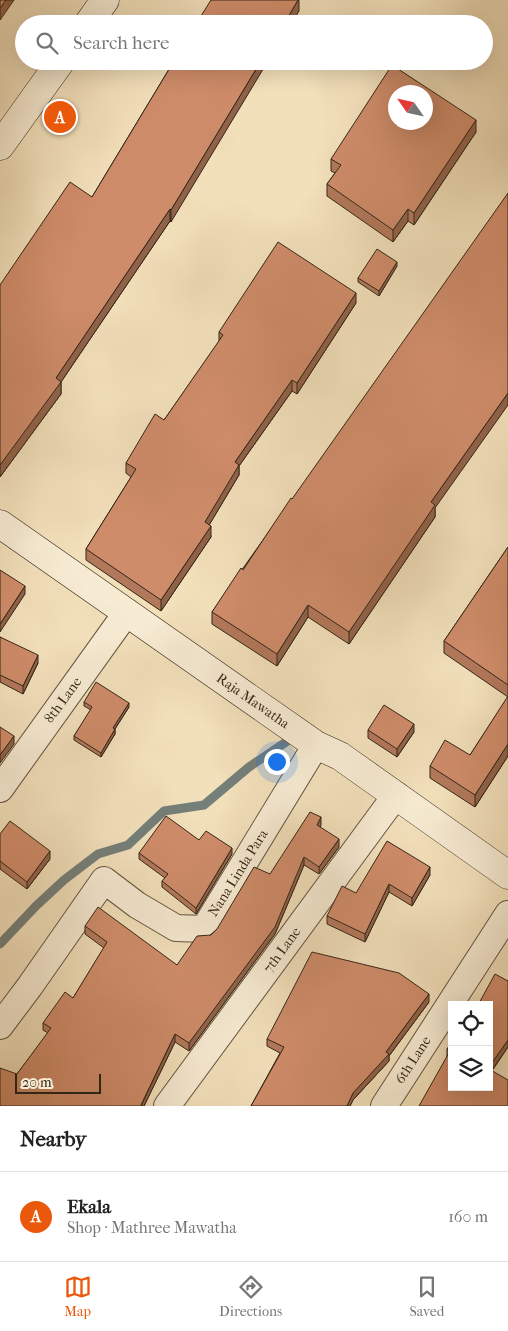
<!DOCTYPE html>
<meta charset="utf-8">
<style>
body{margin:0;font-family:"IM FELL French Canon",serif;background:#f6f6f6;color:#222}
.controls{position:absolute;right:15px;bottom:15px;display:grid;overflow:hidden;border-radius:0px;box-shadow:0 5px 20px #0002}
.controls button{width:45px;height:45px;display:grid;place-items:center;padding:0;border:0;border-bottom:1px solid #e0e0e0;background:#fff;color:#222;font:25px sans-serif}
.compass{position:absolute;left:388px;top:85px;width:45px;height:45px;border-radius:50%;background:#fff;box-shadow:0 5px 20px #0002;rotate:304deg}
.scale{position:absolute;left:15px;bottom:12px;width:86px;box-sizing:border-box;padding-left:5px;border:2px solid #332617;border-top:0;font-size:14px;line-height:18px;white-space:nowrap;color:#332617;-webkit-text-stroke:4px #f7ebd3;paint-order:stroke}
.you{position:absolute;left:276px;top:761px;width:18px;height:18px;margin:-12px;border:4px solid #fff;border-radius:50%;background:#1a73e8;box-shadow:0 0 0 8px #1a73e833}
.badge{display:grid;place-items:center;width:32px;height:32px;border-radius:50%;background:#ea580c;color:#fff;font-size:16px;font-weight:700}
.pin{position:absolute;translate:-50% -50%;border:2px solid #fff;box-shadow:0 1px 5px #0006}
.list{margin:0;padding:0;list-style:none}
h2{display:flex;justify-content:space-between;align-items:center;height:65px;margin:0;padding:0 20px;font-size:21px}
h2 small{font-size:16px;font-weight:400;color:#767676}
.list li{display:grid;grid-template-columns:32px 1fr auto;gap:15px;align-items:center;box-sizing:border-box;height:90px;padding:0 20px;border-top:1px solid #e0e0e0}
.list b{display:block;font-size:19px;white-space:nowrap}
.list p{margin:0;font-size:16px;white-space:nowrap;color:#767676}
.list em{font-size:16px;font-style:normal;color:#767676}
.icon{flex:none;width:28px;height:28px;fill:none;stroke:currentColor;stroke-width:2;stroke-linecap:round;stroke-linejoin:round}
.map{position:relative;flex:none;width:508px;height:1106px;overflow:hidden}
.search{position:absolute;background:#fff;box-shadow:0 5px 20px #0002;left:15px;right:15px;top:15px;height:55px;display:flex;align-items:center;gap:12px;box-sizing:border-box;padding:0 18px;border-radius:28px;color:#767676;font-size:19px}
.sheet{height:155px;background:#fff}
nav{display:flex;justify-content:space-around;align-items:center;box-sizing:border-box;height:70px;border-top:1px solid #e0e0e0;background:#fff;font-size:14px;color:#767676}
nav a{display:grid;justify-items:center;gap:2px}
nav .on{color:#ea580c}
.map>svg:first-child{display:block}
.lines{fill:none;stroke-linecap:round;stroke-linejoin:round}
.stream{stroke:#747f79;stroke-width:9}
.street-casing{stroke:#635440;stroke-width:28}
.secondary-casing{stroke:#332617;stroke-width:29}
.street{stroke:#f7ebd3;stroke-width:26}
.secondary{stroke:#f7ebd3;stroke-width:28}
.wall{fill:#b2785b;stroke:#332617}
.shaded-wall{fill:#91624a;stroke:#332617}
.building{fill:#cf8c6a;stroke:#332617;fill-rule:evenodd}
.labels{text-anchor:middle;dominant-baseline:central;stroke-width:4;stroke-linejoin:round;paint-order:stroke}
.street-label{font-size:14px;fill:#332617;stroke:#f7ebd3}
</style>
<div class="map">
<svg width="508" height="1106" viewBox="0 0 508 1106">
<rect width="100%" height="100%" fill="#f2e0bb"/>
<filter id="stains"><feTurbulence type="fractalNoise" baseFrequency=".004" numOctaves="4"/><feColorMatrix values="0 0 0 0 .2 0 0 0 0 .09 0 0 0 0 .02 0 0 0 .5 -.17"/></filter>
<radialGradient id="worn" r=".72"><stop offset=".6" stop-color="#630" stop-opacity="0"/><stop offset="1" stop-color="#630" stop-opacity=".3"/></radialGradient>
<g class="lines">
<path class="stream" d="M0,944L36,906L64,880L98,854L128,845L164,811L204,805L249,767L286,742"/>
<g class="street-casing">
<path id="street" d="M0,789L127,612
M0,1026L30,986L104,880L137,905L176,928L204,929L316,745
M167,1106L396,795
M384,1106L508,914"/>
</g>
<g class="secondary-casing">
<path id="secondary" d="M88,24L105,0
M0,146L61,61
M0,524L316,745L340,756L508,875"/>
</g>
<use href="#street" class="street"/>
<use href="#secondary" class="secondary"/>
</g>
<path class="wall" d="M174,61L171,222L170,221L61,382V394L0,477L92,197Z
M476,132L414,225L408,221L393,242L327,196V184L335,173L331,171V159Z
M397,266L379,296L358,282V278Z
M356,303L297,394L292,391L239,466V475L209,525L211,537L161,611L86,560V549L131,477L126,473V463L164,420L219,342V332Z
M292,499L435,508V517L349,644L308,617L277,666L212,624V612Z
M508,547V756L475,807L430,778V766L470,755L508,697L444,653V641Z
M0,637L38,663L23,694L0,682Z
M84,702L129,707L115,729V734L101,757L74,740V736L91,710L84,706Z
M368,730L414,732L397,757L368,738Z
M321,825L320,827L339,847L319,874L304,865L275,934L189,1051L175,1042L144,1106H0L17,1074L48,1033L43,1030V1023L73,998L104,948L85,934V926L177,965L217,929L270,874Z
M0,834L50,859L27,889L0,869Z
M199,840L232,854L196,914L162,887V881L165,878L139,859V853Z
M430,875L412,906L389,892L365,942L327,924V916L356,893Z
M508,980V1047L492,1071L447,1057V1049L489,1005Z
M429,1002L389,1056V1061L353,1100L350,1106H251L280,1053L267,1046V1039Z"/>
<path class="shaded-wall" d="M6,0H14L0,20V8Z
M298,0H299V11L291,24H284Z
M261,61H268L171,222V210Z
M476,120V132L414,225V213Z
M170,209V221L61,382V394L0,477V465L56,378Z
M408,209V221L393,242V230Z
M397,262V266L379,296V291Z
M356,293V303L297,394V383Z
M292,380V391L239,466V475L205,532V522L235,462Z
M508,393V405L435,508V517L349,644V632L431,502Z
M211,526V537L161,611V600Z
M25,586V594L0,632V624Z
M308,605V617L277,666V654Z
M38,655V663L23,694V686Z
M129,703V707L113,732V728Z
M414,724V732L397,757V749Z
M115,729V734L101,757V753Z
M14,736V744L0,763V755Z
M508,744V756L475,807V795Z
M321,817V825L317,833V825Z
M339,839V847L319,874V867Z
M232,848V854L196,914V908Z
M50,851V859L27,889V882Z
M304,857V865L275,934L189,1051V1043Z
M430,867V875L412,906V898Z
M389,884V892L365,942V934Z
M429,994V1002L389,1056V1061L353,1100L350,1106H347L353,1093L386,1052Z
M175,1034V1042L144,1106H141Z
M508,1040V1047L489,1074V1067Z"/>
<path class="building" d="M0,0H6L0,8Z
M211,0H298L284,24H196Z
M174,61H261L171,210L170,209L56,378L61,382L0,465V285L70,182L92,197Z
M392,65L476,120L414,213L408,209L393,230L327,184L341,165L331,159ZM396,92H426V122H396Z
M508,193V393L431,502L435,505L349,632L308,605L277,654L212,612L241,568L243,570L291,498L292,499Z
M278,242L356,293L297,383L292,380L235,462L239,465L205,522L211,526L161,600L86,549L136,469L126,463L155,414L164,420L223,335L219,332Z
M377,249L397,262L379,291L358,278Z
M508,547V685L444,641Z
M0,570L25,586L0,624Z
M0,637L38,655L23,686L0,675Z
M96,682L129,703L113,728L115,729L101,753L74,736L92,707L84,702Z
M508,696V744L475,795L430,766L445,740L470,755Z
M384,705L414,724L397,749L368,730Z
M0,727L14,736L0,755Z
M310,812L321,817L317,825L339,839L319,867L304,857L275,927L189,1043L175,1034L141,1105L142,1106H0V1068L17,1074L51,1028L43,1023L65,992L73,998L107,942L85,926L98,907L177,965L197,936L211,935L217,929L254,867L270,874Z
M166,816L199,840L206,831L232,848L196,908L162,881L168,874L139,853Z
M10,821L50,851L27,882L0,861V834Z
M387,841L430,867L412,898L389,884L365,934L327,916L342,886L356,893Z
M312,952L399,973L429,994L386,1052L389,1054L353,1093L347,1106H251L284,1047L267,1039Z
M495,974L508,981V980V1040L489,1067V1005H478Z
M452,1042V1087H489V1069L508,1080V1106H419L450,1051L447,1049Z"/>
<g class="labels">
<g class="street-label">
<text transform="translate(63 700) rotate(-54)">8th Lane</text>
<text transform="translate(253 701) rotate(35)">Raja Mawatha</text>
<text transform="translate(238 873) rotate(-58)">Nana Linda Para</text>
<text transform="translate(282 950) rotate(-54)">7th Lane</text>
<text transform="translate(413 1060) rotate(-57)">6th Lane</text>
</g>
</g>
<rect width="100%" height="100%" filter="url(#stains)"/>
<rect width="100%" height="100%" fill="url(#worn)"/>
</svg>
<div class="controls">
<button><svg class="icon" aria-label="locate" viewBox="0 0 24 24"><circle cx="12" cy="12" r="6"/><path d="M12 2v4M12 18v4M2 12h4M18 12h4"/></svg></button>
<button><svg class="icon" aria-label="layers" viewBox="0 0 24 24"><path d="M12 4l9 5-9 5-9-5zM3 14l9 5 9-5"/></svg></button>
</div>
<svg class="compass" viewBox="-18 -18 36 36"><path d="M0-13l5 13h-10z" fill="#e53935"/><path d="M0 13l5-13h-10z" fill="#767676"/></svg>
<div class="scale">20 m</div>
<div class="you"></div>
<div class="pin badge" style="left:60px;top:117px">A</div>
<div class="search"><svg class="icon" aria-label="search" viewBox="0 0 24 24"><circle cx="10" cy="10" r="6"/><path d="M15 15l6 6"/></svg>Search here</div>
</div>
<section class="sheet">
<h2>Nearby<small></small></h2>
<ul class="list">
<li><span class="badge">A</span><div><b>Ekala</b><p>Shop · Mathree Mawatha</p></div><em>160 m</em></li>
</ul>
</section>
<nav>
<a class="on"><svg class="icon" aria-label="map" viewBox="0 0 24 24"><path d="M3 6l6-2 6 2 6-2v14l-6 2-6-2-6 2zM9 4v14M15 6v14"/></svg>Map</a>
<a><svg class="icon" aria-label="directions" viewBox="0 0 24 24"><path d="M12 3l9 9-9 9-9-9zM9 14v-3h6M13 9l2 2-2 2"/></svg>Directions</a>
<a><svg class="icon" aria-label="saved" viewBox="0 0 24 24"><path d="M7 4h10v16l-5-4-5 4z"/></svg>Saved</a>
</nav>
